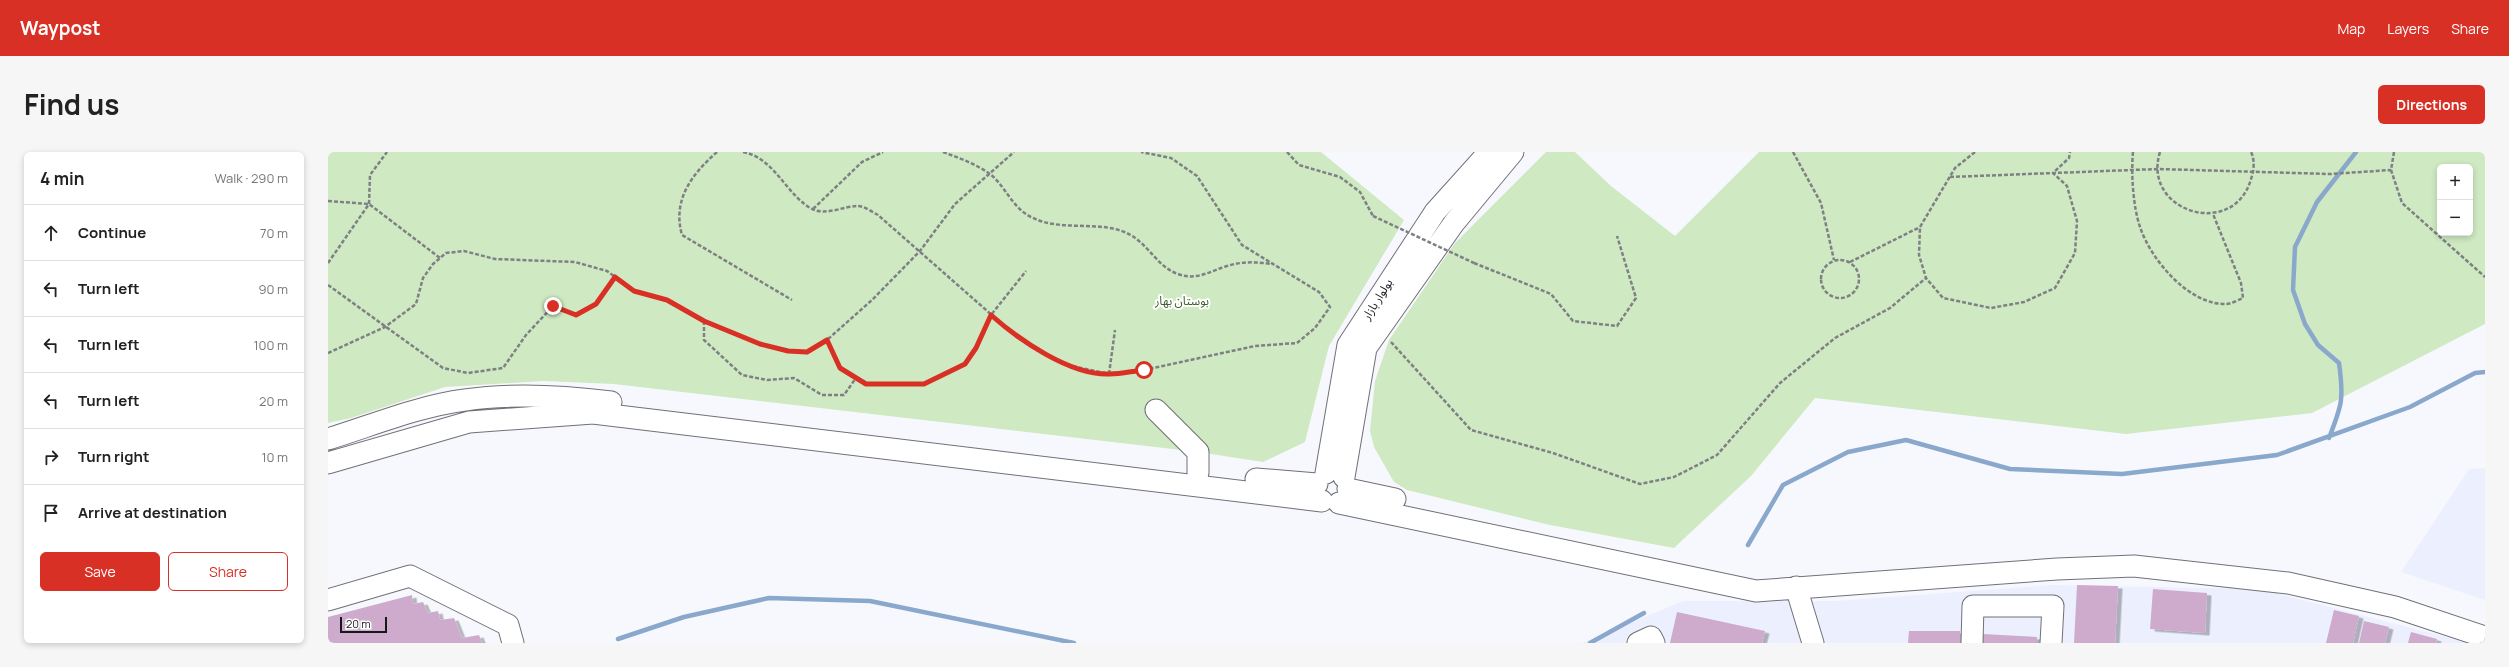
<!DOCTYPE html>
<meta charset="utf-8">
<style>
body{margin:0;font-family:Manrope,"Noto Sans Arabic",sans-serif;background:#f6f6f6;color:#222}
.controls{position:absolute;right:12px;top:12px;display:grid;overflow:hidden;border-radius:6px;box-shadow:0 2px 6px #0003}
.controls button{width:36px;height:36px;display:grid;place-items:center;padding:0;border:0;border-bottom:1px solid #e0e0e0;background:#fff;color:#222;font:20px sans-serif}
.scale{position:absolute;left:12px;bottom:10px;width:47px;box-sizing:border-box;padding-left:4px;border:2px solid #17181a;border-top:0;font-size:11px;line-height:14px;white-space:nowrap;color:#17181a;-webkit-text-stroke:3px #fff;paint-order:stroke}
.stop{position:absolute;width:12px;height:12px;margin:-9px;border:3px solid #d93025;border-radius:50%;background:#fff}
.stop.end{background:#d93025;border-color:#fff;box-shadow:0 1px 4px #0008}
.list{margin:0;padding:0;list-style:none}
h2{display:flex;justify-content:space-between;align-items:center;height:52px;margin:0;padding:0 16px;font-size:17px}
h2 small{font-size:13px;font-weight:400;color:#767676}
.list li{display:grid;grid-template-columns:26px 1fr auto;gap:12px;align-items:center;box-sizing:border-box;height:56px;padding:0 16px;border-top:1px solid #e0e0e0}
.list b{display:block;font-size:15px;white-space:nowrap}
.list em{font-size:13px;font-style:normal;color:#767676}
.actions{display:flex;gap:8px;padding:12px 16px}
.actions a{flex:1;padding:9px 0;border:1px solid #d93025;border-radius:6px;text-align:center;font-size:14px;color:#d93025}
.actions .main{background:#d93025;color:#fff}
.icon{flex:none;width:22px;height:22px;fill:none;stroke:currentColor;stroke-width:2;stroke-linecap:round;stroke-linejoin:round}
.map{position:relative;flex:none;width:2157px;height:491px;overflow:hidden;border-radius:6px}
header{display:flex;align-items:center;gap:24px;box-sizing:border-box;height:56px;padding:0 20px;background:#d93025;color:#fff}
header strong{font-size:19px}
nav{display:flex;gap:22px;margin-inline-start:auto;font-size:14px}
.intro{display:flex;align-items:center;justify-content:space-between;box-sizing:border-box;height:96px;padding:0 24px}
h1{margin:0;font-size:28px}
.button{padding:10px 18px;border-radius:6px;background:#d93025;color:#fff;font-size:14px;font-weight:700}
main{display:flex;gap:24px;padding:0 24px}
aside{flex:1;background:#fff;border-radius:6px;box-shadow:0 2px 6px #0003}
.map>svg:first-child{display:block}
.built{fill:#eceffe}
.green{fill:#cfe9c2;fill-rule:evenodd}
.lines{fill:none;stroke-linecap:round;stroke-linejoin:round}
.stream{stroke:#89a8cc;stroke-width:4.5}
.building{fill:#ceabcd;filter:url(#shadow)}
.minor-casing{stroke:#707178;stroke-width:23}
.path{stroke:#7f8084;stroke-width:2.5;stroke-dasharray:4 2;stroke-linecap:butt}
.minor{stroke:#fff;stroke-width:21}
.path-bridge{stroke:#7f8084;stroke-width:2.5;stroke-dasharray:4 2;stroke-linecap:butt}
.route{stroke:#d93025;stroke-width:5}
.labels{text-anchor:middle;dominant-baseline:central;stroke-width:4;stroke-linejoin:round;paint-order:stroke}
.street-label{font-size:12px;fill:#17181a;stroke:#fff}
.park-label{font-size:12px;fill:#3c5e27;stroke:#fff}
</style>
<header>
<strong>Waypost</strong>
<nav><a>Map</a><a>Layers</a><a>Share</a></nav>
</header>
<div class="intro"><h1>Find us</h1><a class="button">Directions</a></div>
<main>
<aside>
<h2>4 min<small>Walk · 290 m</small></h2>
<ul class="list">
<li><svg class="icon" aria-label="ahead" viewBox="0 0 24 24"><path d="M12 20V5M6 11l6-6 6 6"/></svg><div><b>Continue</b></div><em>70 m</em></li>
<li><svg class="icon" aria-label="left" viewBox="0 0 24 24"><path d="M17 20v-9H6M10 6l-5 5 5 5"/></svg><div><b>Turn left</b></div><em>90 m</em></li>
<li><svg class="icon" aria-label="left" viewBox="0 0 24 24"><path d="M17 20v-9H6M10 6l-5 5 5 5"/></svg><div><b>Turn left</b></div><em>100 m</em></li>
<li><svg class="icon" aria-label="left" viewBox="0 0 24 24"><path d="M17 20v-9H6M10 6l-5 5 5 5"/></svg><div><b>Turn left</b></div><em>20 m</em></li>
<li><svg class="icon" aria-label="right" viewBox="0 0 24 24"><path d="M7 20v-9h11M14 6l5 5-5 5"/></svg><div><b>Turn right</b></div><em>10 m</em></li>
<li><svg class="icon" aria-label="arrive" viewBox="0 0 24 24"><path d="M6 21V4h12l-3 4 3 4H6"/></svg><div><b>Arrive at destination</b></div></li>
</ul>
<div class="actions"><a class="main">Save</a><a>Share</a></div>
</aside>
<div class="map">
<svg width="2157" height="491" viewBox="0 0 2157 491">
<defs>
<filter id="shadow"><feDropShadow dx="4.5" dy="2.5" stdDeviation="0" flood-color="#0004"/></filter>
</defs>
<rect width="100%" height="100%" fill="#f7f8fe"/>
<path class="built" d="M2157,316V448L2073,420L2141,317Z
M1725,433L1932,437L2142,491H1254L1355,449H1507Z"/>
<path class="green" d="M0,0H993L1076,68L1001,194L977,290L935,310L870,300L286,232L215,229L117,235L23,266L0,271Z
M1218,0H1247L1283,34L1347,84L1431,0H2157V172L1984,261L1798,282L1487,246L1423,324L1346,396L1222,373L1079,338L1066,330L1046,295L1042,279L1047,229L1061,188L1127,91ZM2112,15H2142V81H2112Z"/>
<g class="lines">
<path class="stream" d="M2001,286C2014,253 2016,247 2011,211L1990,193L1977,172L1965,138L1967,95L1989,50L2028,0
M1420,393L1455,333L1520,300L1578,288L1682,317L1794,322L1949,303L2082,255L2147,221L2157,220
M290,487L356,465L441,446L542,449L746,491
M1262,491L1316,461"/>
</g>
<path class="building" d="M1749,433L1790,434L1787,491H1746Z
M1825,437L1879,441L1877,481L1822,477Z
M84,443L85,452L95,450L100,461L110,459L112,468L126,466L134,486L151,483L154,491H0V465Z
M2006,458L2031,464L2025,491H1998Z
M1349,460L1437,479L1434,491H1342Z
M2036,469L2061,475L2057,491H2031Z
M1581,479H1632V491H1580Z
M2083,480L2109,487L2108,491H2080Z
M1655,482L1709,485V491H1655Z"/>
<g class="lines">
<g class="minor-casing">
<path id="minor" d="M828,258L870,300V321
M0,287C45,273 91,254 137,248C185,241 235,244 283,250
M0,311L141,270L265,261L994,349
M998,321L1020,193L1107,60L1161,0
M1016,325L1038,196L1126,71L1185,0
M928,327L989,332
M1020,337L1067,347
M1011,351L1428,439L1729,417L1806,414L1960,431L2067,455L2157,485
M1468,435L1485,491
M0,448L82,424L180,473L185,491
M1310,491L1323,485L1326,491
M1644,491L1645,454H1725L1723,491"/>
</g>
<path class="path" d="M389,0C364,22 344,48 354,83L464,148
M415,0C447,6 458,43 484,57C498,64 516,54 530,54C536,54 544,60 550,63L690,186L714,201L744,214L781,222L816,218L927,194L969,191L987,176L1002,155L991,140L914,93L869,24L843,6L813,0
M615,0C631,6 648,12 662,22C676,33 683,52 698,62C728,82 768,67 799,81C821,92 829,115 850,122C869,129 882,119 899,114C915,109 929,110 944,112
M959,0L971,13L1012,25L1032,40L1045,64
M1465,0L1493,51L1506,108
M1647,0L1627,16L1592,75L1591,103L1598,126L1615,146L1663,156L1696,150L1727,136L1747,101L1749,69L1739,34L1725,21L1741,6L1742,0
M1805,0C1803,22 1805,54 1812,75C1823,108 1861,153 1898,152C1903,152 1910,148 1915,146L1913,131L1885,62
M1832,0C1813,60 1906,88 1923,27C1926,19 1927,8 1923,0
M2066,0L2063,18L2074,51L2157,125
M1622,25L1830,17L2002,22L2063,18
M0,49L41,52L112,106
M485,57L534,10L555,0
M1493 127a19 19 0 1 1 38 0a19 19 0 1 1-38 0Z
M1522,110L1592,75
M0,111L41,52L42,23L59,0
M1146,111L1223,142L1245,169L1289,174L1308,146L1289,84
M0,133L115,216L140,221L175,216L198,183L225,154L248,163L268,152L287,125
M376,169V188L414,223L439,228L466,226L494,243H516L528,226
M499,188L512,216L538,232H596L637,212L648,196L663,163L698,119
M1063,190L1143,278L1225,301L1312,332L1346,325L1389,303L1452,231L1507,186L1562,156L1598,126
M0,201L57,175L88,152L95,126L105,112L118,101L136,99L167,107L247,110L279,119L306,139L339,148L376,169L432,192L460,199L479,201L499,188L544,148L592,99L627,52L686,0
M781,222L787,178"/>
<use href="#minor" class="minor"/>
<path class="path-bridge" d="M1045,64L1146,111"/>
</g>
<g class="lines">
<path class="route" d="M225,154L248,163L268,152L287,125L306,139L339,148L376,169L432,192L460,199L479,200L499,188L512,216L538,232H596L637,212L648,196L663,163C691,188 743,224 782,222C793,222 805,219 816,218"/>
</g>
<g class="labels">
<g class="street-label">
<text transform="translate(1049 147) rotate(-58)">بولوار بازار</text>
</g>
<g class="park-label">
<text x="854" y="148">بوستان بهار</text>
</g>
</g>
</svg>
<div class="controls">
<button>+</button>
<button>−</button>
</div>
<div class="scale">20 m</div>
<div class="stop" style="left:816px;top:218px"></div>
<div class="stop end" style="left:225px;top:154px"></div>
</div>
</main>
